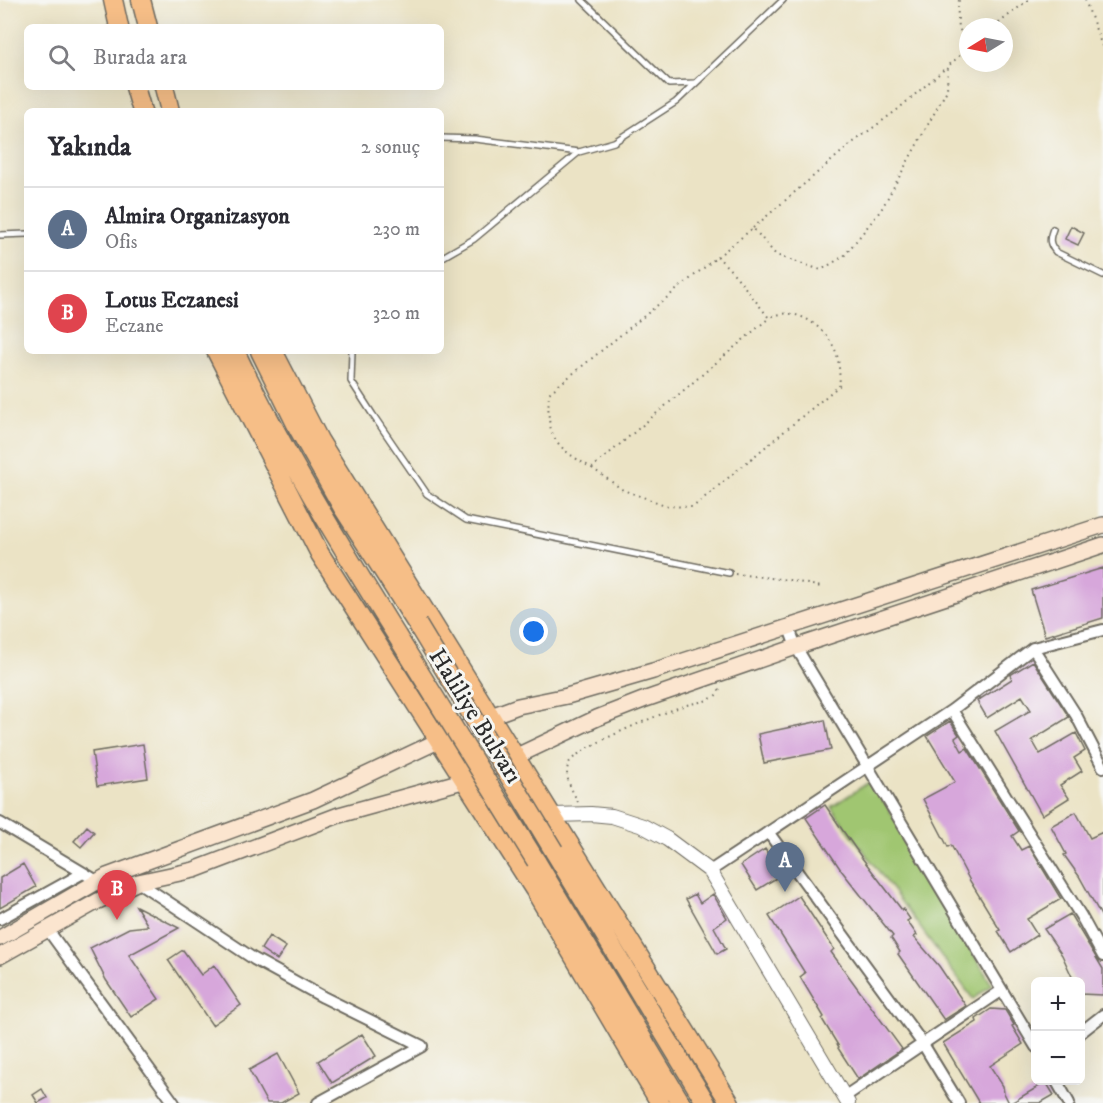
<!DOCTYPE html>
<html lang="tr">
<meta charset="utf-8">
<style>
body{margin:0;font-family:"IM FELL DW Pica",serif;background:#f2f2f3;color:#2b2b33}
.controls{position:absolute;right:18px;bottom:18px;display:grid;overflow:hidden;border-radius:9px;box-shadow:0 6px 24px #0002}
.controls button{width:54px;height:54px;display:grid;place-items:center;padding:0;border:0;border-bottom:2px solid #e1e1e2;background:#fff;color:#2b2b33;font:30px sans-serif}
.compass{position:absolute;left:959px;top:18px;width:54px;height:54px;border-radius:50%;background:#fff;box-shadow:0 6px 24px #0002;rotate:260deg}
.you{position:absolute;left:534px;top:632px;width:21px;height:21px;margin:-15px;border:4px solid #fff;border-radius:50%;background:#1a73e8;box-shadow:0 0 0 9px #1a73e833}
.badge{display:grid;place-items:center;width:39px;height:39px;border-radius:50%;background:#111827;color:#fff;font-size:20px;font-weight:700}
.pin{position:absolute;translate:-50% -50px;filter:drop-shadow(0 2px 3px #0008)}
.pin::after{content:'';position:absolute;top:32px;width:21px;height:18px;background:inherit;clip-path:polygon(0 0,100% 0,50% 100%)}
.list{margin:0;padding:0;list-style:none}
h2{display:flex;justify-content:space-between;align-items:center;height:78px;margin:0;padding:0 24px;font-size:26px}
h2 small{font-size:20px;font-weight:400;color:#7c7c81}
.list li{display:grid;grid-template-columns:39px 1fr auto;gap:18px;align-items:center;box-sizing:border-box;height:84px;padding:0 24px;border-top:2px solid #e1e1e2}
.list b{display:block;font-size:22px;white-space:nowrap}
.list p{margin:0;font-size:20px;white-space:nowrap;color:#7c7c81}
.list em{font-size:20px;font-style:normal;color:#7c7c81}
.icon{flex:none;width:33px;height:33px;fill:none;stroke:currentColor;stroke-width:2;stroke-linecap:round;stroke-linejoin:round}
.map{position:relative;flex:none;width:1103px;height:1103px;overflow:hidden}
.search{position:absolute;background:#fff;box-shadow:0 6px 24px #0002;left:24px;top:24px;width:420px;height:66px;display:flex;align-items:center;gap:15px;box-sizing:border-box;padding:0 21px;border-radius:9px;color:#7c7c81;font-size:22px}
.panel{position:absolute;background:#fff;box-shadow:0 6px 24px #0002;left:24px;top:108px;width:420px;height:246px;border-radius:9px}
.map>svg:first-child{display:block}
.green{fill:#a0c671;stroke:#66784e;stroke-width:1.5}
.building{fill:#d7a7db}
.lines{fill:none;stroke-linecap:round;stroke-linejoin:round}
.service-casing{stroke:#6e6b61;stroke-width:8}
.minor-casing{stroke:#6e6b61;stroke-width:14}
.tertiary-casing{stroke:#6e6b61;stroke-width:16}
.secondary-casing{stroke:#6e6b61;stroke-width:18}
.trunk-casing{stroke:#6e6b61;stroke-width:21}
.path{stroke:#6e6b61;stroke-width:2;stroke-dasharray:1.5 4.5;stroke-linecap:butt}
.service{stroke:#fff;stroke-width:5}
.minor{stroke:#fff;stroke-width:10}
.tertiary{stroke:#fff;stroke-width:14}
.secondary{stroke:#fbe5cf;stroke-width:15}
.trunk{stroke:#f6be87;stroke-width:18}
.trunk-bridge-casing{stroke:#6e6b61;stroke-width:21;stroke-linecap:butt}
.trunk-bridge{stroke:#f6be87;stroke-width:18}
.labels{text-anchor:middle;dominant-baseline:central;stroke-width:6;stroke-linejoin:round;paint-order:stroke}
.street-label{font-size:24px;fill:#2b2b2b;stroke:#f6f6f2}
</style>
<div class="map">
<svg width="1103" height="1103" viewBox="0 0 1103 1103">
<rect width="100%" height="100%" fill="#f6f6f2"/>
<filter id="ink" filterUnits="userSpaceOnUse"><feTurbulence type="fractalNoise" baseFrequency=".0167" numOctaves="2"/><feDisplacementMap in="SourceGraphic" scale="12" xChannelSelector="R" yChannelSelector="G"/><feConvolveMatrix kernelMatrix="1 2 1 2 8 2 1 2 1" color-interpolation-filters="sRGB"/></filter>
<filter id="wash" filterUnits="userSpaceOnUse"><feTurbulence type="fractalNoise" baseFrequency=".008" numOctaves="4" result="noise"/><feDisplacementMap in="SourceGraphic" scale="24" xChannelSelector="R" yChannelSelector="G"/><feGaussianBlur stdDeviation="1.35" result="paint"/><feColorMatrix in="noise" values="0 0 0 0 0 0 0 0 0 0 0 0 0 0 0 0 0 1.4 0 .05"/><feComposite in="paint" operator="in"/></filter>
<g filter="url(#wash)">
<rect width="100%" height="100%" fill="#ebe3c5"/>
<path class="green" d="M872,780L992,985L973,999L831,807Z"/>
<g id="blocks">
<path class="building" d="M1071,226L1084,233L1078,245L1065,239Z
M1103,568V618L1045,636L1031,590Z
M1033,661L1069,717L1032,740L1040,754L1076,733L1085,751L1074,758L1082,771L1060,785L1069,798L1042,815L995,731L1031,710L1022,696L987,718L977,701L1012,679L1010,675Z
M825,720L831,750L764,763L758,734Z
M950,721L959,735L955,738L962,751L967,748L1019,831L1012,836L1021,850L1029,846L1061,899L1027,919L1037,935L1011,952L998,931L1000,930L970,881L951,845L948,847L923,799L955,782L927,736Z
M143,744L148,778L97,786L92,752Z
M825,805L862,858L902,910L903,909L910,919L907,921L917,935L914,937L939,966L966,1006L944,1020L898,954L900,952L891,938L893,936L841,870L806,818Z
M1076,812L1090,838L1103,832V919L1079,876L1064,855L1066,854L1051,826Z
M87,826L94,832L81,847L74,841Z
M765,849L781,875L757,890L741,865Z
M23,864L36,887L0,908V878Z
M695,894L700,903L713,894L727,918L714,927L726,949L717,954L686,899Z
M799,896L834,949L831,952L902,1049L858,1079L838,1048L839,1047L822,1019L824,1017L800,977L805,973L769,916Z
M136,906L179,928L129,955L159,999L131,1017L106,980L90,948L129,928L148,926Z
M1070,914L1103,969V995L1080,994V981H1074L1062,955L1044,929Z
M269,936L286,947L277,960L261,949Z
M183,950L201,975L214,965L241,1005L212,1025L168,960Z
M991,1009L1005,1010L1014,1025L1012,1026L1023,1044L990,1066L1003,1086L1004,1093L1009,1103H979L943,1043L977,1022L976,1019Z
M362,1034L376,1056L332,1083L318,1061Z
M278,1054L299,1093L281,1103H267L249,1070Z
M1046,1082L1054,1095L1040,1103H1011Z
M42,1089L47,1098L38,1103L33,1095Z"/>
</g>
</g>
<g filter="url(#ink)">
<use href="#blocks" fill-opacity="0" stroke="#6e6b61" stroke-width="1.5"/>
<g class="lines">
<g class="service-casing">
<path id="service" d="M582,0L669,84L695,83
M441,138L475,139L579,152L614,142L676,102L783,0
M1053,229C1049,239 1049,244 1056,252L1103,275
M0,235L27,234
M441,258L474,239L579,152
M352,351L351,381L373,415L427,494L466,520L729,573"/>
</g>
<g class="minor-casing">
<path id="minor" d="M789,628L796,647L1036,1047
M1033,648L1076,715L1103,767
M952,710L1081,916L1103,956
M0,823L97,881L138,882L254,959L323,997L422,1046L318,1103
M768,832L923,1044L959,1103
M710,871L952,710L1033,648L1103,630
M0,919L83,873
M48,930L174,1103
M1080,1033L1103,1015
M1056,1080L1069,1103
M844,1097L1001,991"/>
</g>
<g class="tertiary-casing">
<path id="tertiary" d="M553,815L591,814L612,816L643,826L667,839L710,871L848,1103"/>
</g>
<g class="secondary-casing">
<path id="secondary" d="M0,938L107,876L313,800L491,716L518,706L567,696L653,671L1103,525
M0,956L98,901L138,882L194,870L339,815L466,780L597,718L643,700L796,647L1103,545"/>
</g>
<g class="trunk-casing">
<path id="trunk" d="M113,0L119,27
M141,0L148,27
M135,87L142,111
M164,87L170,111
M216,351L320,554L534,889L660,1103
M235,351C282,450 339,543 397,636
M260,351L298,428L343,508L417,624
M273,351L319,440L730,1103
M554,851L706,1103
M536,861L681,1103"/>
</g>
<path class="path" d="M959,0C956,17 958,32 968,46
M1085,0L1103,49
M994,27L1028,0
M753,228L851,144L897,110L947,67
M717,256L736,276L769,318L592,468C554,447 546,436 549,393L753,228L776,255L821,270L844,256L881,210L947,90L948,66L968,48
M592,468L623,490L668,506L693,507L840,385C839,371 840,356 832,344C820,323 792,305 769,318
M735,574L789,580L821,587
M578,802C572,790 563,776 569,763C577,747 663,713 683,706C692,703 706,702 714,697C718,694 720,690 721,686"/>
<use href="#service" class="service"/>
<use href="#minor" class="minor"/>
<use href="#tertiary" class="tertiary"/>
<use href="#secondary" class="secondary"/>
<use href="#trunk" class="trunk"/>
<g class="trunk-bridge-casing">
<path id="trunk-bridge" d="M417,624L554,851
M397,636L536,861"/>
</g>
<use href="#trunk-bridge" class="trunk-bridge"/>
</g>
</g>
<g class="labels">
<g class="street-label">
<text transform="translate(475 716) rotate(58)">Haliliye Bulvarı</text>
</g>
</g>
</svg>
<div class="controls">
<button>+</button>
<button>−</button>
</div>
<svg class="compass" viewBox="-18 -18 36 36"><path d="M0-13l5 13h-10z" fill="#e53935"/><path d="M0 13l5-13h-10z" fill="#7c7c81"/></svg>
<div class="you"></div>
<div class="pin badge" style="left:785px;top:892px;background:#5c6f8a">A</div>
<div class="pin badge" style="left:117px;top:920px;background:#e0444e">B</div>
<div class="search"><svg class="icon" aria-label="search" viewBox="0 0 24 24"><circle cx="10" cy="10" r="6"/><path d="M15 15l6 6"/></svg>Burada ara</div>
<section class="panel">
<h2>Yakında<small>2 sonuç</small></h2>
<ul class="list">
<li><span class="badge" style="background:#5c6f8a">A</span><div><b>Almira Organizasyon</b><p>Ofis</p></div><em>230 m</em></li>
<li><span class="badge" style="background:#e0444e">B</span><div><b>Lotus Eczanesi</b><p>Eczane</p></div><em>320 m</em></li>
</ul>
</section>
</div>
